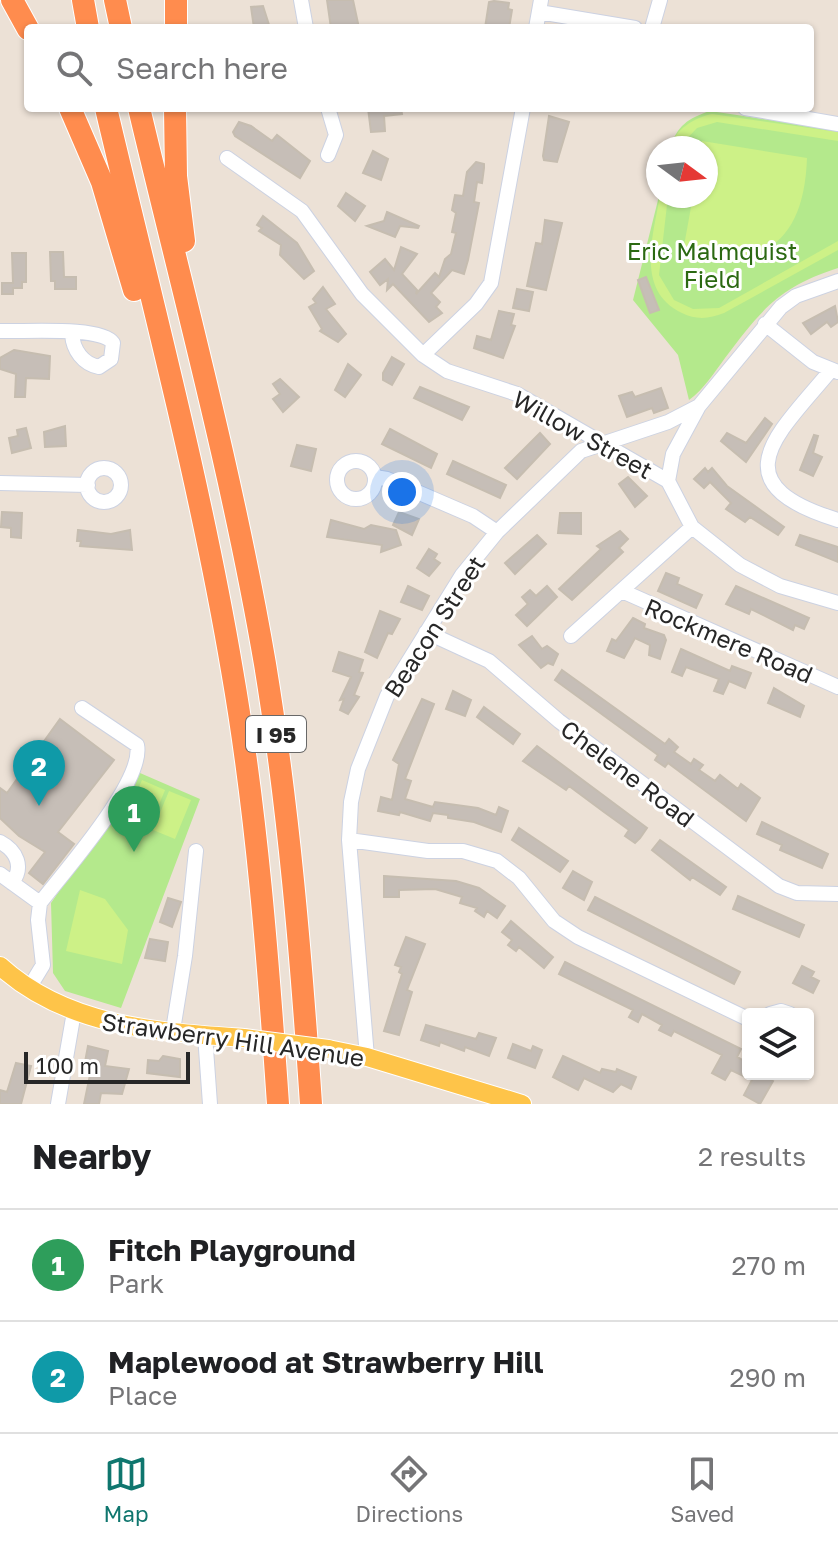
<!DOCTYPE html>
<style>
body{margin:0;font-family:"Golos Text",sans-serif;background:#f6f6f6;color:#202124}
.controls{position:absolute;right:24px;bottom:24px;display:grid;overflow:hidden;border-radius:8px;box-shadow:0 2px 6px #0004}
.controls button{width:72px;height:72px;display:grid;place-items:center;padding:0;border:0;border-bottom:2px solid #e0e0e0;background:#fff;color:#202124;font:40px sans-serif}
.compass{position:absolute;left:646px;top:136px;width:72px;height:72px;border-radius:50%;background:#fff;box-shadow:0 2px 6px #0004;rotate:105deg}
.scale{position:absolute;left:24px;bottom:20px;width:166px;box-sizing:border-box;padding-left:8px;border:4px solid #272727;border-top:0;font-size:22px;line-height:28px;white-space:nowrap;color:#272727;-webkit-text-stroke:6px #fff;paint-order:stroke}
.you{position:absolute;left:402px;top:492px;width:28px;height:28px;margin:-20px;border:6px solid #fff;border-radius:50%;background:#1a73e8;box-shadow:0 0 0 12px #1a73e833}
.badge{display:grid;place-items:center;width:52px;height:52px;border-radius:50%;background:#0f766e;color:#fff;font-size:26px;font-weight:700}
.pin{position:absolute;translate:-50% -66px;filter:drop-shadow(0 2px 4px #0008)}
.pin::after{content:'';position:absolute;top:42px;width:28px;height:24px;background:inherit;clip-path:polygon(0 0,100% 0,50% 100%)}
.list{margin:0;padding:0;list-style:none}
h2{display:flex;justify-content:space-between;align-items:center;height:104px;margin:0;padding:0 32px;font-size:34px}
h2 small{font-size:26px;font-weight:400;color:#757577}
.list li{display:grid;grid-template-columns:52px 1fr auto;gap:24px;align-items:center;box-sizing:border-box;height:112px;padding:0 32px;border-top:2px solid #e0e0e0}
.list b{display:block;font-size:30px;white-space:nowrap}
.list p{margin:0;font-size:26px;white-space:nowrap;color:#757577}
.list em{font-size:26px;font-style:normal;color:#757577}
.icon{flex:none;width:44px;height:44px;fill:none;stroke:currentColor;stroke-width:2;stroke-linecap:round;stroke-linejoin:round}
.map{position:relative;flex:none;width:838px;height:1104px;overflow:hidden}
.search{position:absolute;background:#fff;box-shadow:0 2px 6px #0004;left:24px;right:24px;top:24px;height:88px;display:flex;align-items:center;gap:20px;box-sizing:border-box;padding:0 28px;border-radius:8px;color:#757577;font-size:30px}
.sheet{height:328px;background:#fff}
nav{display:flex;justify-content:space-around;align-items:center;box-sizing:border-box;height:112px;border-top:2px solid #e0e0e0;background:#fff;font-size:22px;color:#757577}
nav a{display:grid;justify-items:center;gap:4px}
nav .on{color:#0f766e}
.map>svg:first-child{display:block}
.green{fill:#b4e98c}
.pitch{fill:#cdf187}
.building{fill:#c6beb7;stroke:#c6bdb0;stroke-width:2}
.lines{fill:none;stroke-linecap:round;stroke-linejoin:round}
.minor-casing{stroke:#ccd2e2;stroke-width:16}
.major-casing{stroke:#fff;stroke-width:20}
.highway-casing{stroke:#fff;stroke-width:24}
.minor{stroke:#fff;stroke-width:14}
.major{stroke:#fec449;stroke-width:18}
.highway{stroke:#ff8c4e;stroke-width:22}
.major-bridge-casing{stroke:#fff;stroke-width:20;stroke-linecap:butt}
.major-bridge{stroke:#fec449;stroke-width:18}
.labels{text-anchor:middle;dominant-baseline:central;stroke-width:6;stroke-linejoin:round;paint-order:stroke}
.shield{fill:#fff;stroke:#686868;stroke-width:2}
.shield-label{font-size:22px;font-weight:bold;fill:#272727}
.park-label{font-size:24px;fill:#2b6912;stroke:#fff}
.street-label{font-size:24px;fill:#272727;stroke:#fff}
</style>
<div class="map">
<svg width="838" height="1104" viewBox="0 0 838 1104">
<rect width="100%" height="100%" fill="#ece1d6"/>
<path class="green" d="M710,111L838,130V268C779,287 761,310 725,358C714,373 704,389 689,400L678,355L633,300L659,196H706V148H670C677,126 688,118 710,111Z
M140,773L200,799L121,1008L65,991L53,973L51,903Z"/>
<path class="pitch" d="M712,114L838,132V141L717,122L697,128L678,148H670C675,129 694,118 712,114Z
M702,141L807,158C804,242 764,270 682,257L693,196H706V148H701Z
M660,196H668L659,275L674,300L693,309L719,308L838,241V250L724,313C709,319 696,320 682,313C635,291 653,236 660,196Z
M142,780L165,790L149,829L125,819Z
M169,791L191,800L175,839L153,830Z
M80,890L105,899L128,930L122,964L66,951Z"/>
<path class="building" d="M327,0H353L359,28H331Z
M494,1L509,3L508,9L512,10L509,28H485L489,2Z
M263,6L270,28H254L251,7Z
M368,108H401L402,114L384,116L385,131L371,132Z
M549,116L569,122L557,162L544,160L543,156Z
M239,122L251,126L272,141L277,135L310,161L300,178L235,136L233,132Z
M373,151L388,159L381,180L363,173Z
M476,162L484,164V168L482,183L477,182L474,202L479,203L468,260L464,274L452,270L431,293L440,302L436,307L442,313L429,322L393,284L387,290L388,279L380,285L370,272L385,259L394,270L401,247L417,254L402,274L417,290L416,294L435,273L439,277L445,259L451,254L456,233L452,232L456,213L452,210L455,195L463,196L467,172Z
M346,193L365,206L355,221L338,206Z
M387,212L419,226L418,228L400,226L395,237L367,226L384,221Z
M263,216L297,243L314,271L304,279L280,255L281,245L259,231L262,228L257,225Z
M545,220L562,223L546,290L527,286L536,243L542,244Z
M50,252H63L64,277H76V289H55V281H51Z
M12,253H26V282H22V288H13V294H2V283H13Z
M646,277L659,310L650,313L638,280Z
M323,287L335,304L326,309L346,334L338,342L320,331L322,329L309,307L316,303L313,299Z
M517,289L533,292L529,311L513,308Z
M835,306L838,322L831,327L827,322L811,334L803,323Z
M499,311L514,314L511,325L515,326L503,358L474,348L477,336L491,340Z
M14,350L50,356L49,379L26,378L25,397H15L16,374L0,369V358Z
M392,357L404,364L392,385L383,380V373Z
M348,364L361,375L345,397L335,390Z
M280,379L299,397L283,412L273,399L280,394L273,384Z
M420,387L469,407L462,420L414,398Z
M661,388L668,408L654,413L652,408L627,417L619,396L632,392L635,397Z
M765,418L772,424L746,462L721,441L727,433L746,443Z
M65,426L66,446L45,447L44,432Z
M26,428L31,448L12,453L9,438L18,436L17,430Z
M390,429L437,454L431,468L382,444Z
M540,433L550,444L517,479L505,468Z
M814,435L818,436L813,453L822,457L813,476L800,470Z
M297,445L316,449L311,471L291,466Z
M453,461L506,485L500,498L447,474Z
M705,468L708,472L712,468L727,486L784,527L778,535L750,517L745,522L726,509L731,503L710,482L704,488L694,479Z
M628,477L647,496L635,507L619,484Z
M2,512L22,513L21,538L11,537V528L1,527Z
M399,512L419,519L412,535L393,525Z
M560,513H581V534L558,533Z
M331,520L364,529L371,525L396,530L401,545L381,552L382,545L327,537Z
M78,530L111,534L130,530L132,550L80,546L81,541H77Z
M620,531L628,539L619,548L623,552L572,600L559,589L601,549L597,546Z
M537,535L546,544L515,574L505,563Z
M800,535L838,547V562L796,545Z
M429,549L437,554L434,559L440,563L429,576L417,568Z
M666,573L679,578L677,584L702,595L696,608L658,591Z
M408,586L429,596L422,610L401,602Z
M547,586L557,597L527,626L516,615L528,604L522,597L530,590L536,596Z
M736,586L809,618L804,629L795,625L793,630L751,609L749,614L726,604Z
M380,611L400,619L392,634L388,633L377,658L365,652Z
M633,618L645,624L644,628L664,635L666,640L660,659L649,655L650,645L635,638L624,658L607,651L612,639L616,641Z
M532,636L542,649L547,646L558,654L553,665L548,663L541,668L519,645Z
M681,649L730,671L732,666L751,673L745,688L729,681L723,694L714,691L719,679L686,667L682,676L672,672Z
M339,652L363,660L359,672L363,673L354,695L359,697L348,714L340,710L344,699L340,700L351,677L333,671Z
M562,670L665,744L669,739L678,747L674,752L691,764L694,759L703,765L699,770L715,781L720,775L738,789L741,784L760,798L746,821L668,763L665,767L655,760L658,755L555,680Z
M774,688L804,706L800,717L768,703Z
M453,691L471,700L465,716L446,709Z
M422,699L434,704L405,779L411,781L405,799L433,807L435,802L478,808L496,815L499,807L508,811L501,832L474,822L448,818V815L433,813L430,821L400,812L399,815L378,811L381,797L392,800L399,764L393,760Z
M484,707L520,734L513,744L477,717Z
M60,719L114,760L58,832L74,844L43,884L29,873L45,852L19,836L0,818V788L7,793Z
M537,746L647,828L640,838L635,843L625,836L629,830L604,812L569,786L566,790L523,761Z
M762,822L828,854L822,868L780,850L782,845L757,834Z
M519,828L568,861L560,872L512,840Z
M660,840L726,887L720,895L692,877L690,880L652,850Z
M573,871L592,882L584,900L563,888Z
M384,876L456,881L479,888L505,906L497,918L487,911L484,917L475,911L477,908L460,903L462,897L435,889L399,890V897H384Z
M738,896L804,925L799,937L733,909Z
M595,897L740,972L734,984L588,910Z
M168,898L181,902L172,927L160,922Z
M511,921L553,957L544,968L519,947L516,951L508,945L512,940L502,932Z
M406,937L425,944L407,990L412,992L399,1035L384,1031L402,974L399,972L401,967L395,965Z
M150,939L168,942L165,961L145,958Z
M565,962L741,1049L737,1057L748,1063V1074H767L766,1077L773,1081L760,1104L744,1095L752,1080L731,1070L725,1080L712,1073L722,1055L674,1031L671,1036L659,1030L662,1025L642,1014L638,1022L629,1017L633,1010L559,974Z
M802,966L814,972L811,977L819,981L813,993L793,983Z
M426,1025L476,1039L479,1033L496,1038L489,1056L465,1047L464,1051L440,1042L439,1046L421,1040Z
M513,1044L531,1051L533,1046L542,1050L535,1068L508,1058Z
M88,1046L108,1051L105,1066L129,1069L122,1094L101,1093L99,1104H84L90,1075V1063L85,1062Z
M163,1056L180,1059V1077L147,1073L148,1060L159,1061Z
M563,1056L600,1073L602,1069L616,1072L617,1069L636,1077L631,1089L621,1084L613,1092L584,1078L578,1090L553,1077Z
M16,1063L31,1066L21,1104H0V1090L7,1092Z"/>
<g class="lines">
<g class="minor-casing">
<path id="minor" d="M301,0L306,28
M539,12L635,28
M536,28L541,0
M652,28L660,0
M745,108L838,124
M328,155L336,135L328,108
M227,158L302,211L362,294L423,355L447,371L517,394L668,481L692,527L740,565L780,586L838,603
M765,324L813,362L838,372
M0,331C25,332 101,326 113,343L111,359L99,367C83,364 73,350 72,334
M423,355L476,304L491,283L523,108
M831,370C778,434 717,483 838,520
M337 480a19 19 0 1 1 38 0a19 19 0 1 1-38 0Z
M87 485a17 17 0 1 1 34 0a17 17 0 1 1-34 0Z
M375,477L387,479L473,516L497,532
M668,481L673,454L699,406
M0,483L88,485
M622,591L838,687
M426,632L489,661L559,721L779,886L797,893L838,894
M571,636L692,527
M349,840L428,851H463L497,861L519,878L554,921L578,937L748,1019
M0,842C17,851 24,867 12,883
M0,874L40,903
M29,988L43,965L38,920L40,903C63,873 145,781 137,745L82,708
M770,1014L781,1011L790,1014
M173,1030L185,956L196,851
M205,1035L210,1104
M367,1057L349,840L351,802L358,769L387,696L462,575L497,532L581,451L668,422L699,406L781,307L796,296L838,281
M58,1104L74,1012"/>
</g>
<g class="major-casing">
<path id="major" d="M0,966C67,1027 158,1032 244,1038
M328,1049L367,1057L522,1104"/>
</g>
<g class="highway-casing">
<path id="highway" d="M12,0L28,29
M83,0L88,28
M115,0L121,28
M176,28V0
M70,108L102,182L134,290
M106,108C150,295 200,481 232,670C257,814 268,959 278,1104
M139,108C183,293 233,477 265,664C289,810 301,956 311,1104
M175,108L176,176L184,241"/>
</g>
<use href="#minor" class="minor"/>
<use href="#major" class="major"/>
<use href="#highway" class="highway"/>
<g class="major-bridge-casing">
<path id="major-bridge" d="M244,1038L328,1049"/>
</g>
<use href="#major-bridge" class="major-bridge"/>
</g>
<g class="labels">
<rect class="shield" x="246" y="716" width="60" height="36" rx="6"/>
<g class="shield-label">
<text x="276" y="734">I 95</text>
</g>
<g class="park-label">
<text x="712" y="250">Eric Malmquist<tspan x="712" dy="28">Field</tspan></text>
</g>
<g class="street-label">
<text transform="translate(583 434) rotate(29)">Willow Street</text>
<text transform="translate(434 626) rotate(-57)">Beacon Street</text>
<text transform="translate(729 640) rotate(23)">Rockmere Road</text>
<text transform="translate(628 773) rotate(37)">Chelene Road</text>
<text transform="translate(233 1039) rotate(8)">Strawberry Hill Avenue</text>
</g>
</g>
</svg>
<div class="controls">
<button><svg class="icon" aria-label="layers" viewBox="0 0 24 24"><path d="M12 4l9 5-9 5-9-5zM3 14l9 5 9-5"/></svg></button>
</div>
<svg class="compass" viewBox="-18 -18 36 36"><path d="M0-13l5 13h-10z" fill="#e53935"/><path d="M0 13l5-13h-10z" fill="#757577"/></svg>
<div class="scale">100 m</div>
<div class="you"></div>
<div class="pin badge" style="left:134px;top:852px;background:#2e9e5b">1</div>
<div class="pin badge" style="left:39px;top:806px;background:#0f9aa8">2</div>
<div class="search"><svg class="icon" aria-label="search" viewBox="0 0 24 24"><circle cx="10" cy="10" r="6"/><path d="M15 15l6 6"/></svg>Search here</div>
</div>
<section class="sheet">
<h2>Nearby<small>2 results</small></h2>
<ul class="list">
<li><span class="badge" style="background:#2e9e5b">1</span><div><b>Fitch Playground</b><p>Park</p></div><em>270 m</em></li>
<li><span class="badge" style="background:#0f9aa8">2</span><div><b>Maplewood at Strawberry Hill</b><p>Place</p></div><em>290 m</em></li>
</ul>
</section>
<nav>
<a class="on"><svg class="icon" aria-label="map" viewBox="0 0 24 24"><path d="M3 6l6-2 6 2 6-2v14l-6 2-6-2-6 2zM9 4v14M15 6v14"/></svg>Map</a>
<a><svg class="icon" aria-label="directions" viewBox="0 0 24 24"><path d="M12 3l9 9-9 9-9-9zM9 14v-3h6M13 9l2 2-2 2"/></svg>Directions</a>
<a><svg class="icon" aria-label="saved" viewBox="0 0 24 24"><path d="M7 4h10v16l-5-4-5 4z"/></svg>Saved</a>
</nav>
